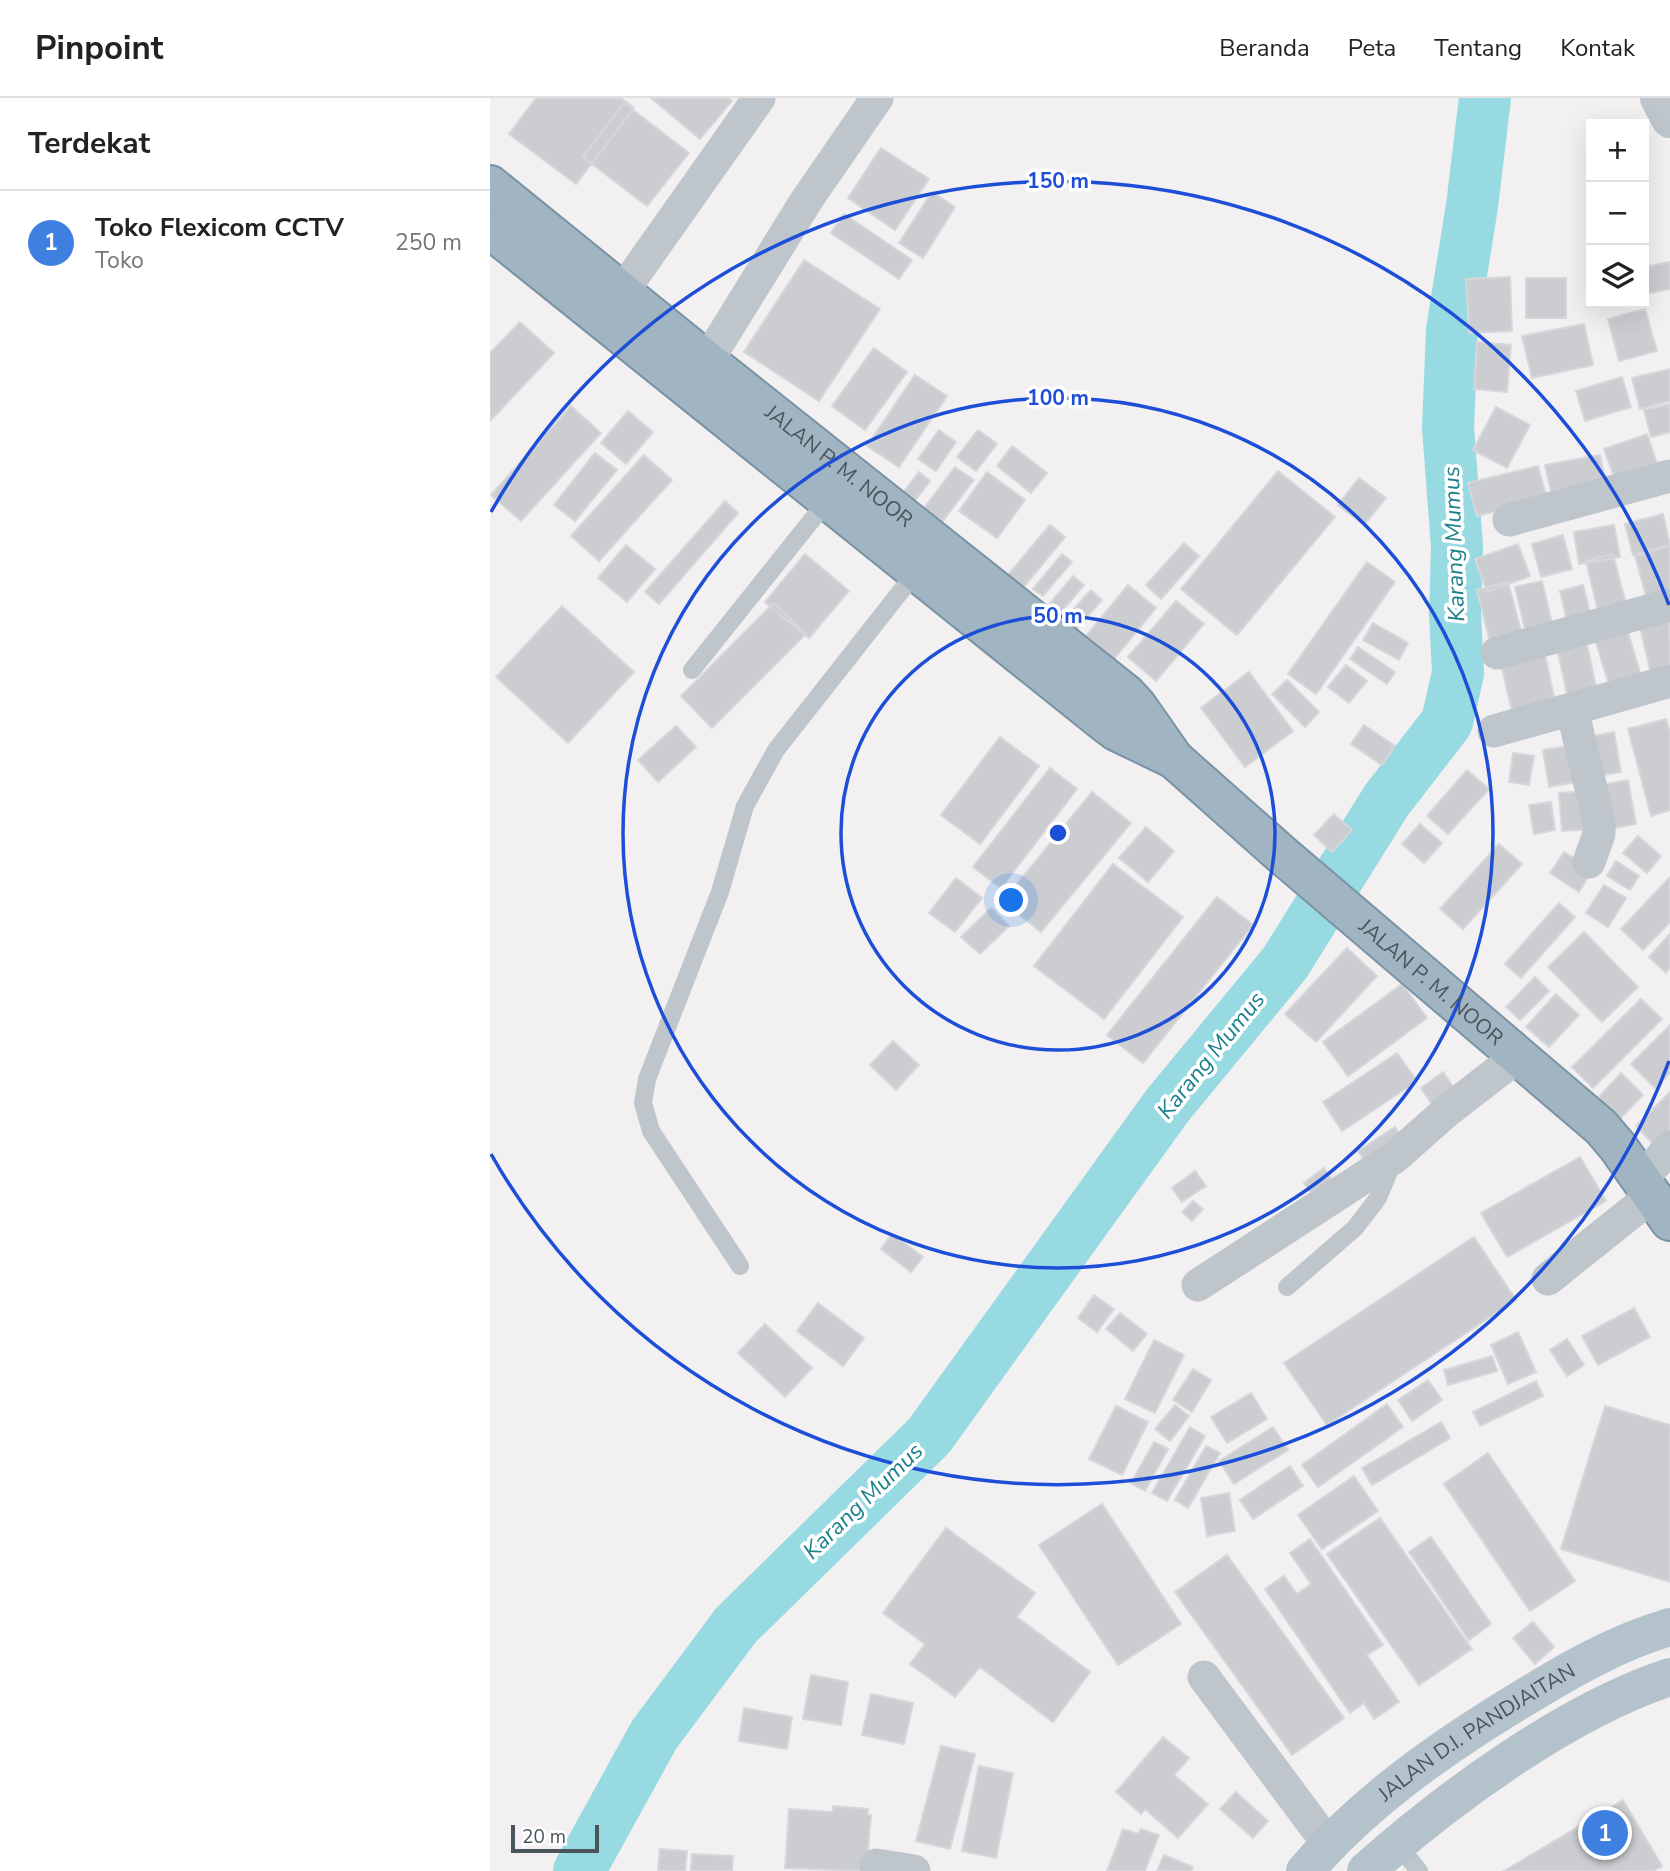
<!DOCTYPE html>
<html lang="id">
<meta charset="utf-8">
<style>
body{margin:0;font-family:"Nunito Sans",sans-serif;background:#f6f6f6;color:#222}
.controls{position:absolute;right:21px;top:21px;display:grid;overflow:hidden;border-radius:0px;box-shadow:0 7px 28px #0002}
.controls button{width:63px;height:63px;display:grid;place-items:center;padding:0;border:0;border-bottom:2px solid #e0e0e0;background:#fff;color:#222;font:35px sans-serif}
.scale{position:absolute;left:21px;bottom:18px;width:88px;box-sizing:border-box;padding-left:7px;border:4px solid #4a555b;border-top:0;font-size:19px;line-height:24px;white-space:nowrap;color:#4a555b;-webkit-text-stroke:5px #fff;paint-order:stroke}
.you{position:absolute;left:522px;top:803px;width:24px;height:24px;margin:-18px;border:5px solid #fff;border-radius:50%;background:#1a73e8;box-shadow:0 0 0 10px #1a73e833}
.badge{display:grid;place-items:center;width:46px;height:46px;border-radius:50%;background:#db2777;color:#fff;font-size:23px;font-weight:700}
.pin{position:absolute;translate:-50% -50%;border:4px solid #fff;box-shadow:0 2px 7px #0006}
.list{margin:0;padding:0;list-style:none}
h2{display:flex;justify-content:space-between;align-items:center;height:91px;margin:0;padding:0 28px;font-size:30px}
h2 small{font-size:23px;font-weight:400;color:#767676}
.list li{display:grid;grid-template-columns:46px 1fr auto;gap:21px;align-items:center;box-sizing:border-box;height:105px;padding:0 28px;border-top:2px solid #e0e0e0}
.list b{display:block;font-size:26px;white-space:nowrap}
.list p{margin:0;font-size:23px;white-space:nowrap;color:#767676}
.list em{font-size:23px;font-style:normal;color:#767676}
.icon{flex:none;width:38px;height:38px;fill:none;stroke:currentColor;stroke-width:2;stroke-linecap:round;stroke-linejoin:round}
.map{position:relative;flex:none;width:1180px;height:1773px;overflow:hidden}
header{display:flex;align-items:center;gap:42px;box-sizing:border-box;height:98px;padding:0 35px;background:#fff;border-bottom:2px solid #e0e0e0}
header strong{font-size:33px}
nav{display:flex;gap:38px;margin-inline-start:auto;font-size:24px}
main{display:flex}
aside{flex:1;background:#fff}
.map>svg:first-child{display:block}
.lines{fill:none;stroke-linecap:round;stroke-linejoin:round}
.river{stroke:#97dae2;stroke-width:52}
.building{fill:#cbcdd1;stroke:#d5d7db;stroke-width:2}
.trunk-casing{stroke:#7993a4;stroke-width:42}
.service{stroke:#bec6cb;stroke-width:18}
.minor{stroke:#bec6cb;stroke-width:33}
.tertiary{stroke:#bec6cb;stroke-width:38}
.primary{stroke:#b3c2cb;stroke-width:38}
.trunk{stroke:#a0b4c2;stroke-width:38}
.ring{fill:none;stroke:#1d4ed8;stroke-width:3.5}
.labels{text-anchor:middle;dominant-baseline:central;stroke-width:7;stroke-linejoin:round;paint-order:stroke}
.street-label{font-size:21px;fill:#4a555b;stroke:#fff}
.water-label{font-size:23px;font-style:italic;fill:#1d828d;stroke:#fff}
.centre{fill:#1d4ed8;stroke:#fff;stroke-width:3.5}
.ring-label{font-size:21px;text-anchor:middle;font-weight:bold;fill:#1d4ed8;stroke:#fff;stroke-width:7;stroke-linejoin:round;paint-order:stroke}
</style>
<header>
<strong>Pinpoint</strong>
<nav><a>Beranda</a><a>Peta</a><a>Tentang</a><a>Kontak</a></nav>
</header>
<main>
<aside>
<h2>Terdekat<small></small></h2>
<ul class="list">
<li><span class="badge" style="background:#3f7fe0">1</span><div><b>Toko Flexicom CCTV</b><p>Toko</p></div><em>250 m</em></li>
</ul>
</aside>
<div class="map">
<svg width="1180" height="1773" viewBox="0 0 1180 1773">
<rect width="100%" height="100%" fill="#f2f0f1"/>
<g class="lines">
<path class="river" d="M89,1773L164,1637L246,1527L439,1338L677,1008L795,865L896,703L957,624L968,575L965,516L967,448L958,330L962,232L982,108L995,0"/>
</g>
<path class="building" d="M46,0H131L144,10L86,86L19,36Z
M161,0H238L242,3L210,41Z
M134,5L199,55L157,108L93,59Z
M391,50L439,81L405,132L358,100Z
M442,94L465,109L433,160L409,145Z
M354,116L422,162L409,181L341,135Z
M314,162L390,211L329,303L254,254Z
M1180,164V191L1154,196V169Z
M1020,179L1022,233L979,235L976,181Z
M1036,180H1076V220H1036Z
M1155,211L1167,253L1129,263L1118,221Z
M30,224L64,255L0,323V255Z
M1094,226L1103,267L1042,280L1032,238Z
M987,244L1021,247L1017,294L984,291Z
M384,250L417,274L375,332L342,308Z
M1180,271V303L1150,311L1142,280Z
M425,277L457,298L409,369L377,348Z
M1132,279L1141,309L1095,323L1086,293Z
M1180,306V334L1161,339L1154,312Z
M81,308L111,335L31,423L1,397Z
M1006,309L1040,327L1017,370L983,352Z
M138,313L163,334L136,366L111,345Z
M449,332L466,344L446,373L428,361Z
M488,332L507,346L486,373L467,359Z
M1157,336L1169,372L1127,387L1114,351Z
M522,348L557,375L541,395L507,368Z
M105,355L127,372L85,423L64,407Z
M154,357L182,382L109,463L81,438Z
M1110,357L1117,392L1063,403L1055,367Z
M1048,368L1057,400L987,418L978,385Z
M465,369L484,382L452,424L434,410Z
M788,373L845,419L747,537L691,491Z
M429,374L440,383L420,409L409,400Z
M497,374L535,402L507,440L469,413Z
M869,380L896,400L874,427L848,407Z
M235,403L248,415L169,506L155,494Z
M1173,416L1180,447L1143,457L1135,426Z
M560,427L575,439L532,491L517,478Z
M1124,427L1130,459L1089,466L1084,434Z
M1073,437L1082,471L1051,479L1042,446Z
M694,445L709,458L671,501L656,487Z
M1028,446L1040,478L997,494L985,461Z
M136,447L165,471L137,504L108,480Z
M1180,448V494L1157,501L1145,458Z
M315,456L359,493L319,540L275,504Z
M572,456L582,464L553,498L543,491Z
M1123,456L1137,510L1109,517L1096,463Z
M877,464L905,484L826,596L798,576Z
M583,478L594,487L567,519L556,510Z
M1052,483L1062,525L1035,531L1025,489Z
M1018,484L1031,533L999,540L987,492Z
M638,487L666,510L624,561L596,538Z
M1093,487L1103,526L1079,532L1070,493Z
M601,492L612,502L581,537L569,527Z
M686,503L714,526L666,583L638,559Z
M284,505L316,536L222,630L191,598Z
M72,508L144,574L78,645L6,579Z
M1179,519L1180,576L1162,580L1149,525Z
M883,525L918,545L909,562L873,542Z
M1136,528L1152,581L1120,590L1104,538Z
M1095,538L1108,598L1079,605L1066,545Z
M868,549L905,574L897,586L860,561Z
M1054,552L1066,608L1023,617L1010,562Z
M856,567L877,583L859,605L838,589Z
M759,574L803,633L755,669L711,610Z
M797,582L829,614L815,629L782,596Z
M1176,621L1180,635V712L1161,718L1138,631Z
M874,627L905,648L892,667L861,646Z
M186,628L206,649L168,684L148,662Z
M1124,634L1131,674L1107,678L1099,639Z
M510,639L549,668L490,746L451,717Z
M1089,646L1096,682L1059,689L1053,652Z
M1023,655L1044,658L1039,687L1019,684Z
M560,670L587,691L511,790L483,769Z
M977,672L999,691L958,736L937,718Z
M1138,682L1146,726L1120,731L1112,687Z
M1099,693L1102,731L1072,733L1069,695Z
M602,694L641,725L551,834L513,803Z
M1061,704L1065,732L1044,736L1039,707Z
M844,716L862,732L842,754L824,737Z
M930,726L952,745L934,765L912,746Z
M656,729L684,753L658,784L629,760Z
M1148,738L1171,758L1157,775L1133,755Z
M1009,746L1032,766L973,831L950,811Z
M1074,754L1103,771L1089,794L1060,775Z
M1126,763L1149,778L1140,792L1117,778Z
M623,766L693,819L614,921L544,868Z
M1180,779V824L1153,852L1131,831Z
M466,780L492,800L465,834L439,815Z
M1114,787L1136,800L1118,829L1096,815Z
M727,799L763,827L653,965L617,937Z
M1069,805L1085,819L1031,880L1015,866Z
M501,810L519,828L490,856L471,839Z
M1094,834L1148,889L1112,924L1058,869Z
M1180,836V870L1176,875L1159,859Z
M857,850L887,878L826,944L795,916Z
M1045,879L1059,893L1030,922L1016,909Z
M912,886L937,920L858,978L833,944Z
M1066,896L1089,917L1059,949L1036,929Z
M1151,901L1172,921L1103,990L1082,969Z
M1180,927V975L1165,990L1141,966Z
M403,943L429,967L406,992L380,967Z
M907,955L927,983L852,1033L833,1004Z
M953,974L966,993L944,1009L931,990Z
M1131,975L1153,997L1129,1022L1107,1001Z
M1180,994V1041L1169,1052L1146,1028Z
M905,1029L915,1046L879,1070L868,1053Z
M1090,1059L1116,1103L1017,1159L991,1115Z
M834,1070L848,1090L828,1104L814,1085Z
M705,1073L716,1088L692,1104L682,1090Z
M703,1103L713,1111L702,1123L692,1114Z
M402,1136L433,1159L421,1174L391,1151Z
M984,1139L1026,1202L837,1327L794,1265Z
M604,1197L624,1211L607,1234L588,1220Z
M328,1205L374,1240L353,1268L307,1233Z
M1144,1210L1160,1239L1108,1267L1092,1238Z
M630,1215L657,1236L643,1253L616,1231Z
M275,1226L322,1270L295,1299L248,1255Z
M1028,1234L1046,1274L1018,1286L1001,1247Z
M1077,1241L1094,1267L1077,1278L1060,1252Z
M664,1242L694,1257L665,1315L635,1301Z
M1002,1258L1007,1273L958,1287L954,1272Z
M703,1271L721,1282L702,1314L683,1302Z
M938,1282L952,1302L922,1323L908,1302Z
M1046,1283L1053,1298L990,1328L983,1314Z
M761,1295L777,1321L737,1345L721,1319Z
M897,1306L913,1329L828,1389L812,1367Z
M685,1307L699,1318L680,1343L665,1331Z
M626,1308L658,1324L632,1377L599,1361Z
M1115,1308L1180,1327V1484L1071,1451Z
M951,1324L960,1340L882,1387L872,1370Z
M700,1329L715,1338L677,1403L662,1395Z
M783,1329L798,1352L744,1386L729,1363Z
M664,1344L678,1351L655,1393L641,1385Z
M716,1348L730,1355L698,1410L685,1402Z
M998,1355L1085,1483L1040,1513L954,1386Z
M800,1368L813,1388L763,1421L750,1402Z
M864,1378L888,1413L832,1451L808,1417Z
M739,1395L745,1433L717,1438L711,1400Z
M612,1406L691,1526L628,1567L549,1447Z
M890,1420L982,1551L929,1587L837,1456Z
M456,1430L545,1495L527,1519L600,1574L563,1624L490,1569L465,1599L420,1566L435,1546L393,1515Z
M941,1439L1001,1526L979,1542L919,1454Z
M820,1441L893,1547L877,1557L909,1604L884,1621L874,1605L860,1615L775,1491L794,1478L807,1496L821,1486L800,1455Z
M737,1457L854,1620L802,1657L685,1494Z
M1043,1524L1064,1549L1045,1566L1023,1540Z
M321,1577L358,1584L351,1627L313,1621Z
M381,1596L423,1605L414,1646L372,1637Z
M254,1610L302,1619L297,1651L249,1643Z
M673,1639L699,1660L684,1677L718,1706L688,1740L655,1711L651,1716L626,1694Z
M451,1648L485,1656L460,1751L426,1743Z
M489,1668L523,1675L506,1760L472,1753Z
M746,1694L778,1723L763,1740L730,1711Z
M1133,1702L1172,1768L1163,1773H1014Z
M343,1708L378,1711V1717H381L376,1773L295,1770L299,1711L343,1714Z
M633,1731L648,1736L651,1731L669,1737L655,1773H617Z
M170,1751L197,1753L195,1773H168Z
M202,1756L243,1758L242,1773H201Z
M674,1757L703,1769L701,1773H667Z"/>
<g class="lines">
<g class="trunk-casing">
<g id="trunk">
<path id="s2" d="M0,87L217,263L636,596L647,608L684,661L790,755L1111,1029L1128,1049L1180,1123"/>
<path d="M0,131L614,624L626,633L682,660"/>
</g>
</g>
<path class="service" d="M202,572L337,403
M250,1168L161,1033L153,1005L157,981L230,794L255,708L286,652L426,474
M797,1189L865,1130L888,1100L902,1066
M907,1746L929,1773"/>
<path class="minor" d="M132,194L269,0
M217,263L316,103L387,0
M1019,422L1180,378
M1007,555L1180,507
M1082,611L1109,724V736L1099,764
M1004,633L1180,583
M1152,1081L1180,1049
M1058,1181L1163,1097
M708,1187L905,1059L957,1013L1028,958
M714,1579L838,1746
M386,1767L424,1773"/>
<path class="tertiary" d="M1169,0L1180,21"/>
<g class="primary">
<path id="s1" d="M815,1773C874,1704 950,1651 1027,1604C1076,1574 1125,1545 1180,1529"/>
<path d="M876,1773C957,1701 1076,1613 1180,1579"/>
</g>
<use href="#trunk" class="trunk"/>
</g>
<g class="ring">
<circle cx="568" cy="735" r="217"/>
<circle cx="568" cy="735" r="435"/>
<path d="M1179 963A652 652 0 0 1 1 1056M1 414A652 652 0 0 1 1179 507"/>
</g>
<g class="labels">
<g class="street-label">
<text stroke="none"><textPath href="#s2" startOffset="448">JALAN P. M. NOOR</textPath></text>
<text stroke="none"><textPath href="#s2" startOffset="1236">JALAN P. M. NOOR</textPath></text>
<text stroke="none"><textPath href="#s1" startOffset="222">JALAN D.I. PANDJAITAN</textPath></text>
</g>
<g class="water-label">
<text transform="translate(964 446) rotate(-92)">Karang Mumus</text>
<text transform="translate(721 957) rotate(-51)">Karang Mumus</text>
<text transform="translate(373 1403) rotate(-44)">Karang Mumus</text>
</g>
</g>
<circle cx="568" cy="735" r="10" class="centre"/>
<g class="ring-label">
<text x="568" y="90">150 m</text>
<text x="568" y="307">100 m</text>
<text x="568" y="525">50 m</text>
</g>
</svg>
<div class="controls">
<button>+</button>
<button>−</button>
<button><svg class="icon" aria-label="layers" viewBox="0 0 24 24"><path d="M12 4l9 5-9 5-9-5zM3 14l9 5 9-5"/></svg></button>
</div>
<div class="scale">20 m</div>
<div class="you"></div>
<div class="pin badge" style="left:1115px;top:1735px;background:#3f7fe0">1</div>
</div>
</main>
